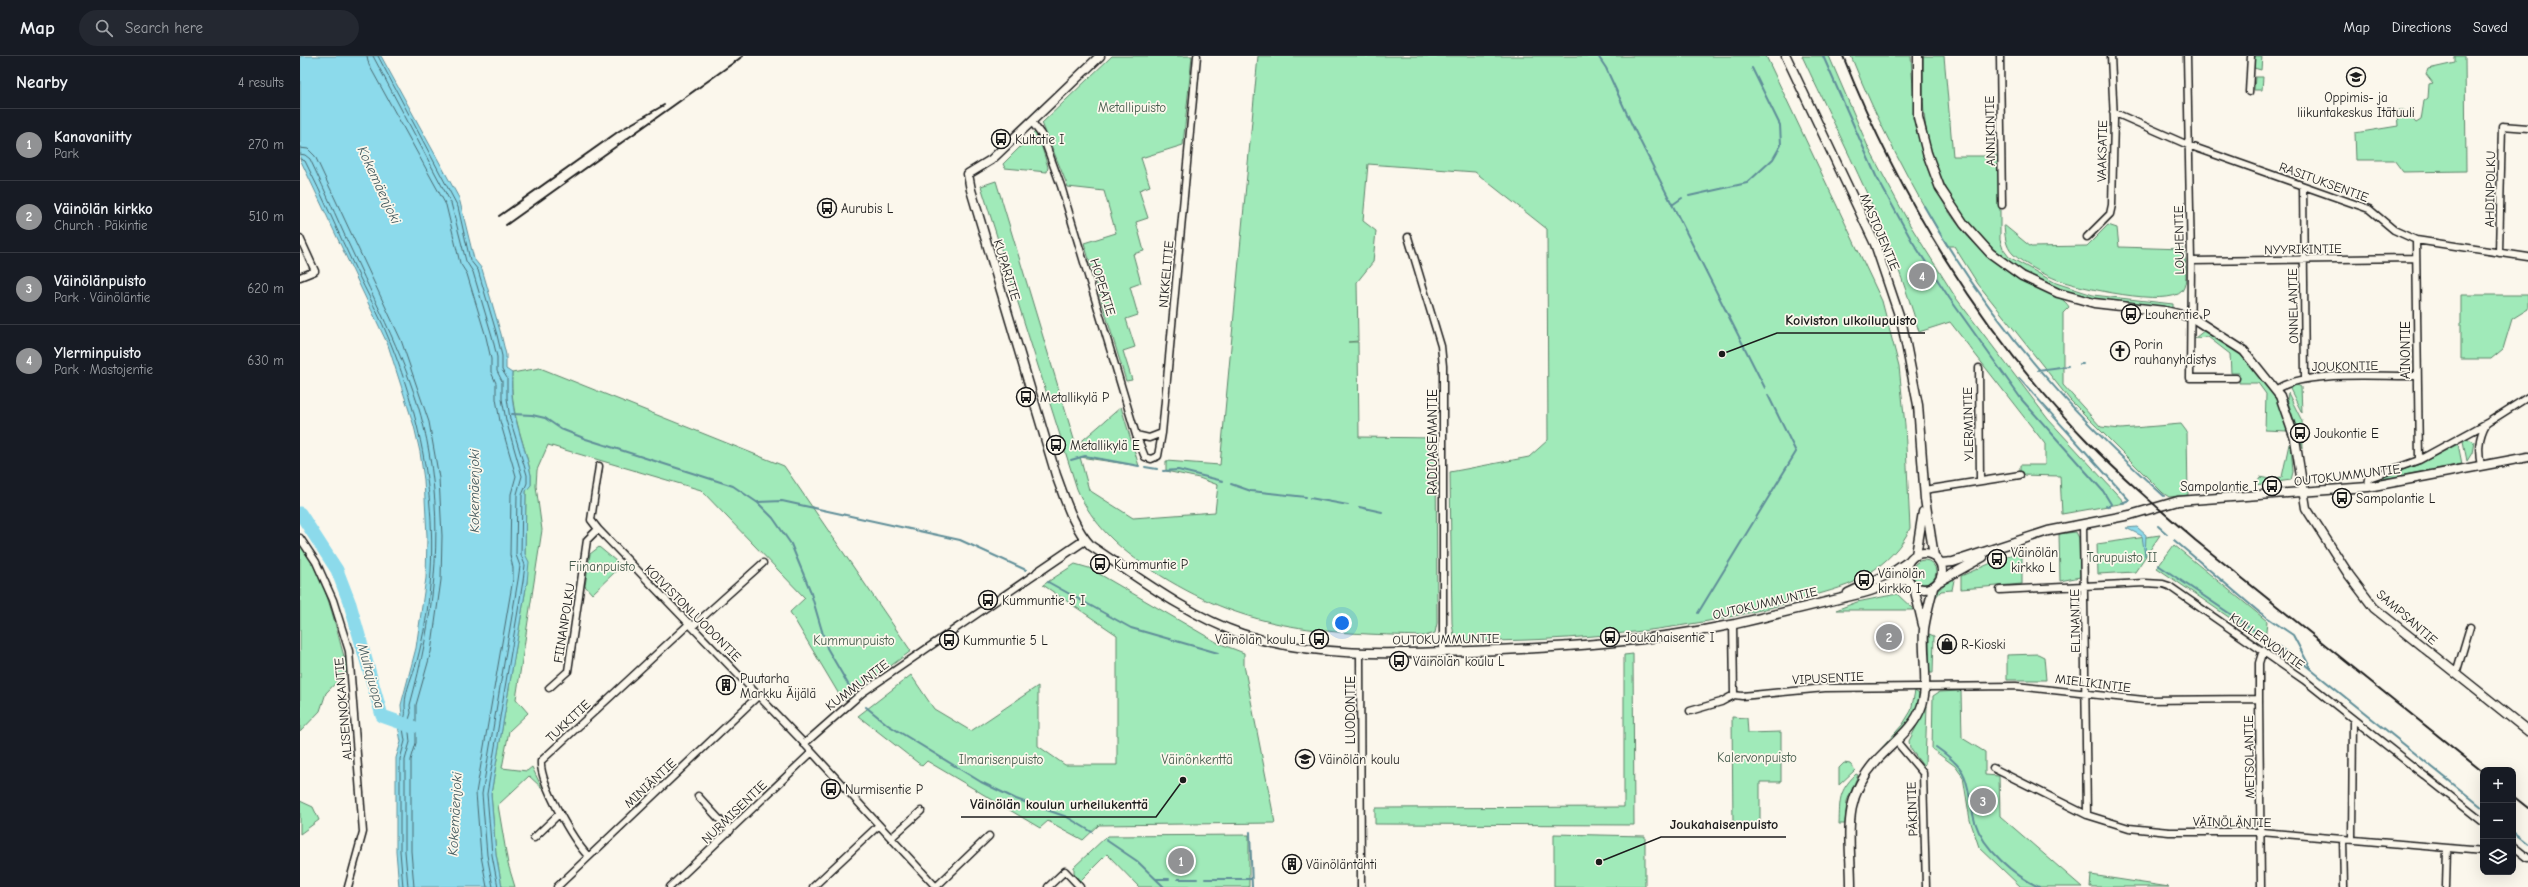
<!DOCTYPE html>
<meta charset="utf-8">
<style>
body{margin:0;font-family:"Comic Neue",sans-serif;background:#242831;color:#f1f3f6}
.controls{position:absolute;right:12px;bottom:12px;display:grid;overflow:hidden;border-radius:8px;box-shadow:0 4px 16px #0002}
.controls button{width:36px;height:36px;display:grid;place-items:center;padding:0;border:0;border-bottom:1px solid #363941;background:#171b24;color:#f1f3f6;font:20px sans-serif}
.you{position:absolute;left:1042px;top:567px;width:14px;height:14px;margin:-10px;border:3px solid #fff;border-radius:50%;background:#1a73e8;box-shadow:0 0 0 6px #1a73e833}
.badge{display:grid;place-items:center;width:26px;height:26px;border-radius:50%;background:#919294;color:#fff;font-size:13px;font-weight:700}
.pin{position:absolute;translate:-50% -50%;border:2px solid #fff;box-shadow:0 1px 4px #0006}
.list{margin:0;padding:0;list-style:none}
h2{display:flex;justify-content:space-between;align-items:center;height:52px;margin:0;padding:0 16px;font-size:17px}
h2 small{font-size:13px;font-weight:400;color:#9ea1a6}
.list li{display:grid;grid-template-columns:26px 1fr auto;gap:12px;align-items:center;box-sizing:border-box;height:72px;padding:0 16px;border-top:1px solid #363941}
.list b{display:block;font-size:15px;white-space:nowrap}
.list p{margin:0;font-size:13px;white-space:nowrap;color:#9ea1a6}
.list em{font-size:13px;font-style:normal;color:#9ea1a6}
.icon{flex:none;width:22px;height:22px;fill:none;stroke:currentColor;stroke-width:2;stroke-linecap:round;stroke-linejoin:round}
.map{position:relative;flex:none;width:2228px;height:831px;overflow:hidden}
header{display:flex;align-items:center;gap:24px;box-sizing:border-box;height:56px;padding:0 20px;background:#171b24;border-bottom:1px solid #363941}
header strong{font-size:19px}
nav{display:flex;gap:22px;margin-inline-start:auto;font-size:14px}
.search{width:280px;height:36px;background:#242831;display:flex;align-items:center;gap:10px;box-sizing:border-box;padding:0 14px;border-radius:22px;color:#9ea1a6;font-size:15px}
main{display:flex}
aside{flex:1;background:#171b24}
.map>svg:first-child{display:block}
.green{fill:#a0eab9;stroke:#5e836a}
.water{fill:#8cdaeb;stroke:#5f8e98}
.lines{fill:none;stroke-linecap:round;stroke-linejoin:round}
.shore{stroke:#49686f;stroke-width:1}
.stream{stroke:#5f8e98;stroke-width:2}
.river{stroke:#8cdaeb;stroke-width:13}
.street-casing{stroke:#1c1c1c;stroke-width:9}
.secondary-casing{stroke:#1c1c1c;stroke-width:11}
.street{stroke:#fbf7ec;stroke-width:6}
.secondary{stroke:#fbf7ec;stroke-width:8}
.rail{stroke:#1c1c1c;stroke-width:2}
.labels{text-anchor:middle;dominant-baseline:central;stroke-width:3.5;stroke-linejoin:round;paint-order:stroke}
.poi-label{font-size:13px;fill:#1c1c1c;stroke:#fbf7ec;text-anchor:start}
.park-label{font-size:13px;fill:#445a4b;stroke:#fbf7ec}
.street-label{font-size:13px;fill:#1c1c1c;stroke:#fbf7ec}
.water-label{font-size:14px;font-style:italic;fill:#3e555a;stroke:#fbf7ec}
.leader{fill:none;stroke:#1c1c1c;stroke-width:1.5}
.callout-dot{fill:#1c1c1c;stroke:#fbf7ec;stroke-width:1.5}
.callout-label{font-size:14px;text-anchor:middle;font-weight:bold;fill:#1c1c1c;stroke:#fbf7ec;stroke-width:3.5;stroke-linejoin:round;paint-order:stroke}
</style>
<header>
<strong>Map</strong>
<div class="search"><svg class="icon" aria-label="search" viewBox="0 0 24 24"><circle cx="10" cy="10" r="6"/><path d="M15 15l6 6"/></svg>Search here</div>
<nav><a>Map</a><a>Directions</a><a>Saved</a></nav>
</header>
<main>
<aside>
<h2>Nearby<small>4 results</small></h2>
<ul class="list">
<li><span class="badge">1</span><div><b>Kanavaniitty</b><p>Park</p></div><em>270 m</em></li>
<li><span class="badge">2</span><div><b>Väinölän kirkko</b><p>Church · Päkintie</p></div><em>510 m</em></li>
<li><span class="badge">3</span><div><b>Väinölänpuisto</b><p>Park · Väinöläntie</p></div><em>620 m</em></li>
<li><span class="badge">4</span><div><b>Ylerminpuisto</b><p>Park · Mastojentie</p></div><em>630 m</em></li>
</ul>
</aside>
<div class="map">
<svg width="2228" height="831" viewBox="0 0 2228 831">
<rect width="100%" height="100%" fill="#fbf7ec"/>
<filter id="ink" filterUnits="userSpaceOnUse"><feTurbulence type="fractalNoise" baseFrequency=".025" numOctaves="2"/><feDisplacementMap in="SourceGraphic" scale="8" xChannelSelector="R" yChannelSelector="G"/><feConvolveMatrix kernelMatrix="1 2 1 2 8 2 1 2 1" color-interpolation-filters="sRGB"/></filter>
<g filter="url(#ink)">
<path class="green" d="M812,0H892L883,89L841,102L850,130L839,134L848,162L836,166L844,195L833,198L841,227L830,231L838,259L826,263L835,291L823,295L832,324L826,325L784,187L816,177L804,135L768,131L742,67Z
M958,0H1466L1582,245L1599,310L1605,369L1610,472C1602,491 1586,506 1568,518C1552,530 1528,535 1509,541C1401,574 1272,586 1159,585L1154,580L1152,567L1150,416L1229,401L1248,384L1247,173L1175,116L1068,108L1063,165L1076,175L1073,206L1057,226L1058,285L1048,286H1058L1059,381L1136,382L1137,567L1135,577L1125,580C1018,577 945,575 852,514C820,494 792,468 777,433L681,130L696,125L776,390L821,351L839,410L780,401L789,434L833,462L915,456L918,429L899,422L866,415V405L920,409Z
M1502,0H1529L1569,93L1610,169L1656,242L1748,363L1825,447L1762,458L1760,420L1720,419V409H1745V388L1650,266L1619,276C1592,180 1544,90 1502,0Z
M1551,0H1611C1616,97 1630,163 1715,221C1729,231 1762,237 1769,251L1763,257V329L1801,371L1821,373L1881,368L1887,376L1888,439L1869,441L1863,437L1770,344L1678,228L1654,190H1647C1611,129 1577,66 1551,0Z
M1623,0H1644L1653,100H1698L1700,104V184L1703,193L1709,201L1756,227L1793,239L1873,248V253C1845,249 1816,248 1789,242C1706,224 1641,156 1626,73C1622,49 1623,24 1623,0Z
M1953,0H1962L1961,14L1954,12Z
M2155,0H2165L2166,115L2103,116L2094,104H2056L2055,77L2098,70L2097,57L2099,54H2104L2116,67L2121,64L2124,45L2128,42L2129,28L2133,27L2126,18L2128,13L2155,7Z
M1955,21H1963L1962,34H1954Z
M735,76L738,79L748,111L747,116L705,112L703,108Z
M1704,169L1731,191L1787,190L1808,169L1817,172L1819,191L1884,193C1885,204 1889,226 1882,235C1869,252 1777,231 1758,224C1743,218 1724,208 1713,198C1705,190 1705,179 1704,169Z
M2161,239H2228V253L2212,263L2203,293L2191,303H2161Z
M1905,274C1915,281 1928,287 1936,295C1951,307 1991,355 1987,375L1965,374L1966,338L1958,327H1939V317H1931L1930,298L1908,281L1895,282Z
M240,312L484,410L611,595L543,645L490,556L505,542L401,434L248,389L237,414L236,430L242,474L216,643L228,657L209,675L202,712L227,715L232,711L242,732L229,720L198,749L208,808L215,831H202L196,798L191,738L227,526L225,498L226,434L231,429V419C223,380 210,359 212,317Z
M1995,328L2001,331L2002,357L1990,333Z
M1988,337L2002,365L2003,392L1987,343Z
M2167,382L2174,386L2172,397L2167,405L2163,385Z
M1989,388L1991,389L1993,416L1991,424L1955,429L1960,421L1969,423L1982,421Z
M2158,388L2162,408L2077,424V422L2120,408Z
M1776,476L1779,482L1780,521L1760,525L1759,478Z
M1860,479L1835,516L1798,518L1797,488Z
M0,486C27,521 35,572 48,614L26,637L20,655L0,676Z
M1874,489L1967,565L1965,586L1857,512Z
M299,491L328,515L320,513L316,515L292,538L285,530L290,498Z
M1722,494V528L1661,533V520Z
M1612 516a12 12 0 1 1 24 0a12 12 0 1 1-24 0Z
M775,508L789,512L918,587L944,597V609L975,767L799,769L783,784L748,765L740,772L627,705L622,710L558,660L611,619L634,653L671,675L738,630V690L765,709H817V579L743,529Z
M1655,519L1652,534L1641,535L1633,544L1636,536Z
M1597,538L1614,554H1536L1557,546Z
M1629,578L1634,580L1633,617H1629Z
M1333,598L1334,769L1075,768V752L1324,751V599Z
M1738,598L1744,601L1746,624H1707V599Z
M1615,635L1619,638C1620,666 1583,692 1565,711L1603,668L1611,655Z
M1661,635L1662,682L1685,696V719L1699,720L1700,760L1782,831H1721L1679,791L1670,764L1663,721L1655,710L1632,693L1633,640L1639,636Z
M1627,650L1625,708L1623,710L1610,692L1609,685Z
M1432,661L1447,662L1448,677L1481,676V726H1460V769H1433Z
M1544,707L1550,708L1555,714L1539,729V712Z
M1556,718L1558,719L1547,745L1545,768H1539C1540,743 1538,736 1556,718Z
M0,745L13,751L19,764L0,778Z
M1254,778L1345,780V831H1254Z
M949,779V831H839L807,798L780,825L774,818V811L807,780Z
M1791,819L1869,831H1790Z"/>
<path class="water" d="M0,0H81L159,142L174,203L182,213L201,278L206,299V313L212,317C209,358 223,381 231,419V429L226,435L225,498L229,506L227,526L191,738L196,798L202,831H99L96,795V702L101,686L97,664L102,660L101,649L116,592L126,522L127,480L124,424L120,396L114,370L88,289L0,103Z
M1837,471L1846,479L1845,500L1842,480L1826,472Z"/>
<g class="lines">
<path class="shore" d="M67,0L69,9L146,149L160,207L167,218L186,281L191,303V316L196,327V343L200,365L216,420L211,438L210,499L213,512V523L176,737L181,800L187,831
M73,0L151,147L166,205L173,216L192,280L197,301V315L202,325V343L206,364L222,420L217,438L216,499L220,510L218,524L182,738L187,799L193,831
M78,0L158,151L170,204L178,214L197,279L202,300V314L207,322V342L210,363L227,419V427L222,439L221,499L225,509L223,525L187,738L192,799L198,831
M0,92L8,93L15,100L101,284L129,366L139,422L142,480L141,524L131,596L116,649V687L111,704V795L114,831
M0,98L5,99L10,103C27,138 42,175 59,210C87,270 118,330 129,396C144,483 133,564 110,649L111,657L108,667L110,686L105,704V795L108,831
M0,103L5,105C23,140 38,177 55,212C67,237 81,262 91,288C131,388 145,500 117,605C113,618 105,635 105,649C105,656 107,659 102,666L105,685L100,703V795L103,831"/>
<path class="stream" d="M1298,0L1306,12L1333,71L1465,332
M1523,0L1576,120L1612,185L1650,243L1722,344L1803,435L1811,448L1809,451L1806,449
M1389,140L1447,127L1473,103L1481,89L1480,69L1452,12
M1372,149L1382,142
M1624,150C1686,261 1770,356 1864,440
M1780,308H1783
M1738,314L1768,310
M1719,322L1829,444L1822,447
M212,358L232,359L245,362L261,373L286,383L433,430L458,447L473,462L491,488L510,534L527,592L552,635
M771,404L785,400L839,410
M845,411L857,413
M863,415L878,414L923,425
M931,428L951,435L1006,441
M1010,442L1048,449
M458,446L482,445L660,484L726,514
M1059,451L1082,456
M1858,470L1867,478
M1874,484L1959,556L1993,579L2011,613
M1858,509L2004,608L2183,752
M748,526L831,572L918,597
M1398,557L1496,396L1468,339
M566,651L588,669L681,726L716,743L767,761L792,776
M1636,691C1675,718 1664,727 1675,766C1683,793 1715,820 1739,831
M950,776L952,831
M2213,776L2228,788
M806,784L837,805L864,831
M856,823H869
M878,823H897
M905,823H951"/>
<path class="river" d="M0,457L37,514L50,548L82,660L113,671"/>
<g class="street-casing">
<path id="street" d="M1700,0L1702,149
M1887,0L1891,205L1890,322H1936
M1949,36L1951,0
M1813,56L1888,89L2069,153L2094,174L2116,184L2228,201
M732,66L743,81L761,130L836,379L849,382L862,377
M2003,130L2005,322
M1108,181L1141,290L1143,310V596
M1787,181L1810,158L1812,149L1814,64L1811,0
M0,182L15,215L0,221
M2116,184L2119,404
M2199,197L2202,70L2228,72
M1891,205L2116,202
M1679,312L1680,424
M1977,333C2005,314 2080,321 2116,320
M836,379L845,401L851,403L858,400L862,377L897,0
M2181,410C2178,395 2178,382 2186,368
M2068,431L2069,422L2119,404L2187,367L2228,341
M1624,434L1720,419
M1783,468L1787,759
M298,473L499,682L636,831
M0,482L16,506L33,544L49,595L63,776L48,831
M1700,534L1845,527L1863,528L1869,530L2004,624L2183,766
M393,570L463,507
M1060,597L1061,831
M2156,618L2170,571
M249,632L268,615L287,484L298,473L291,464L299,410
M1434,639L1442,640L1525,632L1716,630L1844,644L1959,643
M1390,655L1421,646L1434,639L1433,568
M1596,685L1623,717L1626,831
M504,688L562,637L738,516
M1693,712L1787,759L1829,772L1869,776H1961L2183,795
M398,740L430,775
M234,782L260,757
M591,782L621,755
M2043,783L2044,831
M2052,783L2053,663
M2213,790L2228,802
M288,800C273,784 239,726 241,705L390,567
M257,831L459,639
M370,831L512,696
M513,831L579,769
M636,831L689,780
M748,831L765,815L780,831
M1961,831L1959,643V607L1963,594
M2146,831L2147,792"/>
</g>
<g class="secondary-casing">
<path id="secondary" d="M800,0L691,104L668,118L671,134L756,419C765,443 773,471 791,490C839,522 887,559 942,578C1015,602 1096,598 1171,595C1259,592 1349,586 1435,568C1478,558 1521,547 1563,537C1579,533 1592,525 1608,524
M1486,0L1575,188L1602,268L1618,349L1625,443L1634,500
M1618,0V61L1627,97L1640,132L1664,168L1690,197L1722,220L1758,237L1794,247L1865,255L1891,261L1944,295L1980,340L1995,383L2006,452L2049,519L2074,552L2228,675
M1606 515a18 18 0 1 1 36 0a18 18 0 1 1-36 0Z
M1616,499L1623,456
M1641,507L1653,506L1748,475L1830,459L1878,445L2068,431L2228,401
M738,516L785,484
M1640,525L1683,501
M1614,531L1623,569
M1548,537L1593,516L1609,505
M1551,831C1551,781 1540,746 1576,705C1592,687 1615,672 1622,649C1629,625 1622,598 1624,573C1626,559 1630,545 1633,532"/>
</g>
<use href="#street" class="street"/>
<use href="#secondary" class="secondary"/>
<path class="rail" d="M1543,0C1599,141 1681,276 1787,385C1821,420 1858,452 1895,484L2183,716
M199,160L319,75L364,49
M206,169L443,0
M2213,740L2228,752"/>
</g>
</g>
<defs>
<g id="school-ring" transform="scale(1)"><circle r="9.5" fill="#fbf7ec" stroke="#1c1c1c" stroke-width="1.5"/><path d="M0-5L7-2L0 1L-7-2ZM-4 1L0 2.5L4 1V4Q0 6-4 4Z" fill="#1c1c1c"/></g>
<g id="bus-ring" transform="scale(1)"><circle r="9.5" fill="#fbf7ec" stroke="#1c1c1c" stroke-width="1.5"/><path d="M-5-6H5V4H4V6H2V4H-2V6H-4V4H-5ZM-3.5-4V0h7V-4ZM-3.5 1.2v1.5H-2V1.2ZM2 1.2v1.5H3.5V1.2Z" fill="#1c1c1c"/></g>
<g id="church-ring" transform="scale(1)"><circle r="9.5" fill="#fbf7ec" stroke="#1c1c1c" stroke-width="1.5"/><path d="M-1.2-6h2.4v3.5h3.3v2.4h-3.3V6h-2.4V-.1h-3.3v-2.4h3.3Z" fill="#1c1c1c"/></g>
<g id="shop-ring" transform="scale(1)"><circle r="9.5" fill="#fbf7ec" stroke="#1c1c1c" stroke-width="1.5"/><path d="M-5-2.5h2.3a2.7 3.5 0 0 1 5.4 0H5L5.5 6h-11ZM-1.5-2.5h3a1.5 2.3 0 0 0-3 0Z" fill="#1c1c1c"/></g>
<g id="building-ring" transform="scale(1)"><circle r="9.5" fill="#fbf7ec" stroke="#1c1c1c" stroke-width="1.5"/><path d="M-4-6H4V6H1V3H-1V6H-4ZM-2.5-4.3h1.7v1.8h-1.7ZM.8-4.3h1.7v1.8H.8ZM-2.5-1h1.7V.8h-1.7ZM.8-1h1.7V.8H.8Z" fill="#1c1c1c"/></g>
</defs>
<g fill-rule="evenodd">
<use href="#school-ring" x="2056" y="21"/>
<use href="#bus-ring" x="701" y="83"/>
<use href="#bus-ring" x="527" y="152"/>
<use href="#bus-ring" x="1831" y="258"/>
<use href="#church-ring" x="1820" y="295"/>
<use href="#bus-ring" x="726" y="341"/>
<use href="#bus-ring" x="2000" y="377"/>
<use href="#bus-ring" x="756" y="389"/>
<use href="#bus-ring" x="1972" y="430"/>
<use href="#bus-ring" x="2042" y="442"/>
<use href="#bus-ring" x="1697" y="503"/>
<use href="#bus-ring" x="800" y="508"/>
<use href="#bus-ring" x="1564" y="524"/>
<use href="#bus-ring" x="688" y="544"/>
<use href="#bus-ring" x="1310" y="581"/>
<use href="#bus-ring" x="1019" y="583"/>
<use href="#bus-ring" x="649" y="584"/>
<use href="#shop-ring" x="1647" y="588"/>
<use href="#bus-ring" x="1099" y="605"/>
<use href="#building-ring" x="426" y="629"/>
<use href="#school-ring" x="1005" y="703"/>
<use href="#bus-ring" x="531" y="733"/>
<use href="#building-ring" x="992" y="808"/>
</g>
<g class="labels">
<g class="poi-label">
<text x="2056" y="41" text-anchor="middle">Oppimis- ja<tspan x="2056" dy="15">liikuntakeskus Itätuuli</tspan></text>
<text x="715" y="83">Kultatie I</text>
<text x="541" y="152">Aurubis L</text>
<text x="1845" y="258">Louhentie P</text>
<text x="1834" y="288">Porin<tspan x="1834" dy="15">rauhanyhdistys</tspan></text>
<text x="740" y="341">Metallikylä P</text>
<text x="2014" y="377">Joukontie E</text>
<text x="770" y="389">Metallikylä E</text>
<text x="1958" y="430" text-anchor="end">Sampolantie I</text>
<text x="2056" y="442">Sampolantie L</text>
<text x="1711" y="496">Väinölän<tspan x="1711" dy="15">kirkko L</tspan></text>
<text x="814" y="508">Kummuntie P</text>
<text x="1578" y="517">Väinölän<tspan x="1578" dy="15">kirkko I</tspan></text>
<text x="702" y="544">Kummuntie 5 I</text>
<text x="1324" y="581">Joukahaisentie I</text>
<text x="1005" y="583" text-anchor="end">Väinölän koulu I</text>
<text x="663" y="584">Kummuntie 5 L</text>
<text x="1661" y="588">R-Kioski</text>
<text x="1113" y="605">Väinölän koulu L</text>
<text x="440" y="622">Puutarha<tspan x="440" dy="15">Markku Äijälä</tspan></text>
<text x="1019" y="703">Väinölän koulu</text>
<text x="545" y="733">Nurmisentie P</text>
<text x="1006" y="808">Väinöläntähti</text>
</g>
<g class="park-label">
<text x="832" y="51">Metallipuisto</text>
<text x="1822" y="501">Tarupuisto II</text>
<text x="302" y="510">Fiinanpuisto</text>
<text x="554" y="584">Kummunpuisto</text>
<text x="1457" y="701">Kalervonpuisto</text>
<text x="701" y="703">Ilmarisenpuisto</text>
<text x="897" y="703">Väinönkenttä</text>
</g>
<g class="street-label">
<text transform="translate(1690 75) rotate(-91)">ANNIKINTIE</text>
<text transform="translate(1802 95) rotate(-89)">VAAKSATIE</text>
<text transform="translate(2024 126) rotate(20)">RASITUKSENTIE</text>
<text transform="translate(2190 133) rotate(-89)">AHDINPOLKU</text>
<text transform="translate(1580 176) rotate(67)">MASTOJENTIE</text>
<text transform="translate(1879 184) rotate(-91)">LOUHENTIE</text>
<text transform="translate(2003 193) rotate(-1)">NYYRIKINTIE</text>
<text transform="translate(707 214) rotate(73)">KUPARITIE</text>
<text transform="translate(866 218) rotate(-85)">NIKKELITIE</text>
<text transform="translate(803 231) rotate(73)">HOPEATIE</text>
<text transform="translate(1993 250) rotate(-91)">ONNELANTIE</text>
<text transform="translate(2105 294) rotate(-90)">AINONTIE</text>
<text transform="translate(2045 310) rotate(-1)">JOUKONTIE</text>
<text transform="translate(1668 368) rotate(-91)">YLERMINTIE</text>
<text transform="translate(1132 386) rotate(-90)">RADIOASEMANTIE</text>
<text transform="translate(2047 419) rotate(-7)">OUTOKUMMUNTIE</text>
<text transform="translate(1465 547) rotate(-13)">OUTOKUMMUNTIE</text>
<text transform="translate(393 557) rotate(45)">KOIVISTONLUODONTIE</text>
<text transform="translate(2107 561) rotate(41)">SAMPSANTIE</text>
<text transform="translate(1775 565) rotate(-91)">ELINANTIE</text>
<text transform="translate(264 567) rotate(-81)">FIINANPOLKU</text>
<text transform="translate(1146 583) rotate(-1)">OUTOKUMMUNTIE</text>
<text transform="translate(1967 585) rotate(35)">KULLERVONTIE</text>
<text transform="translate(1528 622) rotate(-3)">VIPUSENTIE</text>
<text transform="translate(1793 627) rotate(7)">MIELIKINTIE</text>
<text transform="translate(557 629) rotate(-37)">KUMMUNTIE</text>
<text transform="translate(43 653) rotate(-95)">ALISENNOKANTIE</text>
<text transform="translate(1050 654) rotate(-90)">LUODONTIE</text>
<text transform="translate(268 665) rotate(-43)">TUKKITIE</text>
<text transform="translate(1949 701) rotate(-91)">METSOLANTIE</text>
<text transform="translate(350 727) rotate(-43)">MINIÄNTIE</text>
<text transform="translate(1612 753) rotate(-92)">PÄKINTIE</text>
<text transform="translate(434 756) rotate(-44)">NURMISENTIE</text>
<text transform="translate(1932 766) rotate(1)">VÄINÖLÄNTIE</text>
</g>
<g class="water-label">
<text transform="translate(79 129) rotate(65)">Kokemäenjoki</text>
<text transform="translate(174 435) rotate(-90)">Kokemäenjoki</text>
<text transform="translate(71 620) rotate(74)">Multajuopa</text>
<text transform="translate(155 758) rotate(-87)">Kokemäenjoki</text>
</g>
</g>
<path class="leader" d="M1422 298L1477 277H1625M883 724L856 761H661M1299 806L1361 781H1486"/>
<g class="callout-dot">
<circle cx="1422" cy="298" r="4"/>
<circle cx="883" cy="724" r="4"/>
<circle cx="1299" cy="806" r="4"/>
</g>
<g class="callout-label">
<text x="1551" y="269">Koiviston ulkoilupuisto</text>
<text x="759" y="753">Väinölän koulun urheilukenttä</text>
<text x="1424" y="773">Joukahaisenpuisto</text>
</g>
</svg>
<div class="controls">
<button>+</button>
<button>−</button>
<button><svg class="icon" aria-label="layers" viewBox="0 0 24 24"><path d="M12 4l9 5-9 5-9-5zM3 14l9 5 9-5"/></svg></button>
</div>
<div class="you"></div>
<div class="pin badge" style="left:881px;top:805px">1</div>
<div class="pin badge" style="left:1589px;top:581px">2</div>
<div class="pin badge" style="left:1683px;top:745px">3</div>
<div class="pin badge" style="left:1622px;top:220px">4</div>
</div>
</main>
